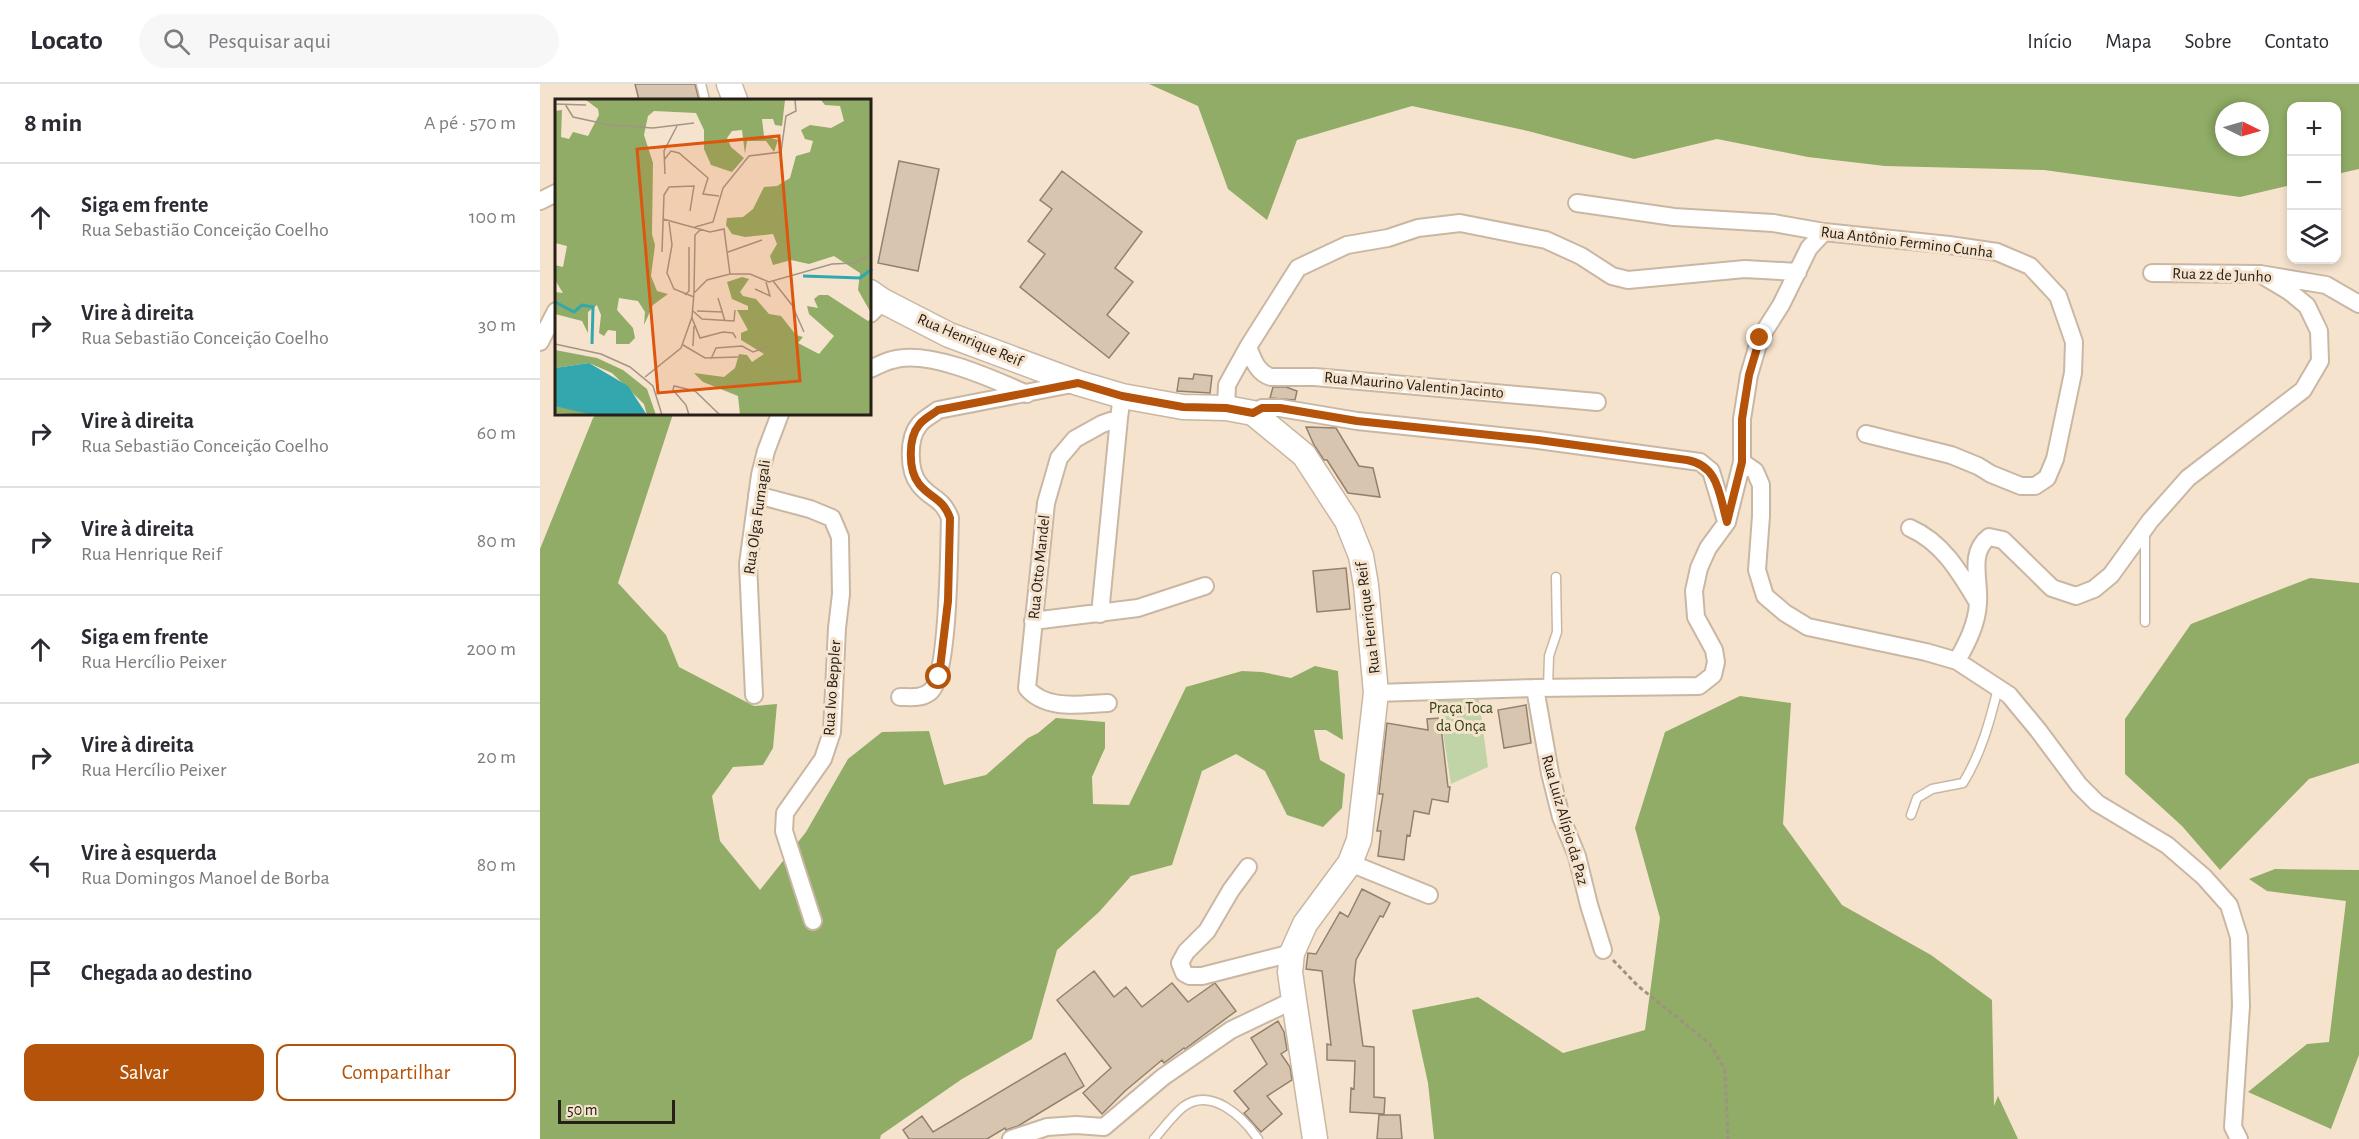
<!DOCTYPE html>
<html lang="pt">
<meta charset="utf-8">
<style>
body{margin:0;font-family:"Alegreya Sans",sans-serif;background:#f7f7f7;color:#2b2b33}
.controls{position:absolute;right:18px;top:18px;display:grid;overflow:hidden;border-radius:12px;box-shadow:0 3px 9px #0003}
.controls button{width:54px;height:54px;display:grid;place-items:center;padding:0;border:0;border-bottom:2px solid #e1e1e2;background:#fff;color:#2b2b33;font:30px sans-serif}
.compass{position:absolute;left:1675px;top:18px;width:54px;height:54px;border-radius:50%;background:#fff;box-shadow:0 3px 9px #0003;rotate:95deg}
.scale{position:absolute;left:18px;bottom:15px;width:117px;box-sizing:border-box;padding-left:6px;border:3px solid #262018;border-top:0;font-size:16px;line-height:21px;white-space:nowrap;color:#262018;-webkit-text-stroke:4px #f6e3ce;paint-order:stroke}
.stop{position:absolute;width:18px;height:18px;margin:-14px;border:4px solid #b45309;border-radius:50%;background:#fff}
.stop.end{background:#b45309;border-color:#fff;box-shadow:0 2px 6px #0008}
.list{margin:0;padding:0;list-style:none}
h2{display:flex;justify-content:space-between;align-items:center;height:78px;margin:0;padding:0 24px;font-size:26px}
h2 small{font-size:20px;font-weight:400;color:#7c7c81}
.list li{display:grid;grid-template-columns:39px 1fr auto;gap:18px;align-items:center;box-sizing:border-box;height:108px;padding:0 24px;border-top:2px solid #e1e1e2}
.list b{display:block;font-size:22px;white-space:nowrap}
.list p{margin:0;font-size:20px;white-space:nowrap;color:#7c7c81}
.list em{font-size:20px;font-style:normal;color:#7c7c81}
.actions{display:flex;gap:12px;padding:18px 24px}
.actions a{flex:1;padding:14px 0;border:2px solid #b45309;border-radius:12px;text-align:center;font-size:21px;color:#b45309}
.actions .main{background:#b45309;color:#fff}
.icon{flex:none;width:33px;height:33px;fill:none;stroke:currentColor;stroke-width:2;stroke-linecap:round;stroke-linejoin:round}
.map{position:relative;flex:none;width:1819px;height:1055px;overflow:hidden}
header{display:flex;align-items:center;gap:36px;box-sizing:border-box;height:84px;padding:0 30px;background:#fff;border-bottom:2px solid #e1e1e2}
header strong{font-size:28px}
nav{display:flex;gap:33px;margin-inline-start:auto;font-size:21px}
.search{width:420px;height:54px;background:#f7f7f7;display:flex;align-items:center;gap:15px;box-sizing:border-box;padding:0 21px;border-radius:33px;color:#7c7c81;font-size:22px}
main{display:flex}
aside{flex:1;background:#fff}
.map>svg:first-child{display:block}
.green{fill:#c1d4a8}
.forest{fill:#90ac66;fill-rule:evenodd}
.building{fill:#d7c5b0;stroke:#92816d;stroke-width:1.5}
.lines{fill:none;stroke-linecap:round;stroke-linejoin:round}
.lane-casing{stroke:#cab7a3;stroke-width:11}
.street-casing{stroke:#cab7a3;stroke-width:20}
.secondary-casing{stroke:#cab7a3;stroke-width:27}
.path{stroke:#9f9282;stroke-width:3;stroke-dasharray:4.5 3;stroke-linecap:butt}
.lane{stroke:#fff;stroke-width:8}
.street{stroke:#fff;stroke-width:16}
.secondary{stroke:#fff;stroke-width:24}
.route{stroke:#b45309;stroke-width:8}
.labels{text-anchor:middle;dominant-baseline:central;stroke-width:6;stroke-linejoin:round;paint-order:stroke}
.street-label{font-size:16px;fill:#262018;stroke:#f6e3ce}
.park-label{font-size:16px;fill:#334512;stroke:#f6e3ce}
.inset-river{fill:none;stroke:#32a7ae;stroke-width:3}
.inset-road{fill:none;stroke:#a39585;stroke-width:1.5}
.view{fill:#de560d;fill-opacity:0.15;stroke:#de560d;stroke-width:3}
.inset-edge{fill:none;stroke:#262018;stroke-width:3}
</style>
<header>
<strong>Locato</strong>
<div class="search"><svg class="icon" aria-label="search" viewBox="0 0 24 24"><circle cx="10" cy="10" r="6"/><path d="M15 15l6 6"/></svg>Pesquisar aqui</div>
<nav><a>Início</a><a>Mapa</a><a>Sobre</a><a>Contato</a></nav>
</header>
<main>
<aside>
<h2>8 min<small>A pé · 570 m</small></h2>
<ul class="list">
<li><svg class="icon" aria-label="ahead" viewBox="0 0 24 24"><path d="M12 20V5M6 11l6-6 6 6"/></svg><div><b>Siga em frente</b><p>Rua Sebastião Conceição Coelho</p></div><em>100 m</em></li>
<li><svg class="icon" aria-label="right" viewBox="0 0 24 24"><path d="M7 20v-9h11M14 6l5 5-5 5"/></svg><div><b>Vire à direita</b><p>Rua Sebastião Conceição Coelho</p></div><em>30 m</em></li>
<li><svg class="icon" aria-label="right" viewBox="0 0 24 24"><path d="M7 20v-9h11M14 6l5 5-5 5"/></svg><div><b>Vire à direita</b><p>Rua Sebastião Conceição Coelho</p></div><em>60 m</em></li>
<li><svg class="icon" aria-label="right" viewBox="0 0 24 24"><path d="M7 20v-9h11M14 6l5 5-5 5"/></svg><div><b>Vire à direita</b><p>Rua Henrique Reif</p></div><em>80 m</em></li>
<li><svg class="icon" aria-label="ahead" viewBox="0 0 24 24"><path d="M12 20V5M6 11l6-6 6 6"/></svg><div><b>Siga em frente</b><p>Rua Hercílio Peixer</p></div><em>200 m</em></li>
<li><svg class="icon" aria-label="right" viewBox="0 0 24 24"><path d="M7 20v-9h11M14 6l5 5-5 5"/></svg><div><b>Vire à direita</b><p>Rua Hercílio Peixer</p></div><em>20 m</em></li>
<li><svg class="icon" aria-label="left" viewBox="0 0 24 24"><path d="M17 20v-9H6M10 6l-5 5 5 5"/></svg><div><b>Vire à esquerda</b><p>Rua Domingos Manoel de Borba</p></div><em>80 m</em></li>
<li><svg class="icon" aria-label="arrive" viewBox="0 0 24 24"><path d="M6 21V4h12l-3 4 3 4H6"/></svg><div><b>Chegada ao destino</b></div></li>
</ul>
<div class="actions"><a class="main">Salvar</a><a>Compartilhar</a></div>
</aside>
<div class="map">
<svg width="1819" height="1055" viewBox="0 0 1819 1055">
<rect width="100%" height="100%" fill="#f6e3ce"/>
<path class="green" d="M938,608L948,683L911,700L897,610Z"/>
<path class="forest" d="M609,0H1819V85L1797,90L1796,22H1752L1751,101L1700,113L1504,86L1345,82L1268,73L1177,55L1094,75L988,47L872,22L757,56L727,136L688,105L658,22ZM1684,27H1720V63H1684Z
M57,330H133L78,499L126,551L139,583L214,622L237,620L233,664L223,681L193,683L172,712L180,757L220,806L266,748L308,675L342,648L389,647L404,701L446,691L488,654L498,649L516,634L565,638V664L552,693L553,720L589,721L646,603L702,587L722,588L751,594L775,582L798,587L803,656L786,646H774L780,676L805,690L802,724L783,743L747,731L725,687L696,670L662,687L632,781L591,792L559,828L517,866L492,955L422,995L341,1051L340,1055H0V465L53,334Z
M1770,494L1819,499V679L1769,695L1680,786L1642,742L1585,690V635L1651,540Z
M1200,612L1251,619L1243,740L1302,821L1391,871L1452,916L1454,1022L1458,1012L1478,1055H894L888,999L872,926L938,913L1023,969L1105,946L1120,834L1095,744L1125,648Z
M1735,785L1819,786V971L1791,1045L1708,1008L1767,960L1789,958L1806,817L1727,807L1709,795Z"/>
<path class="building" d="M95,0H155L159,16H99Z
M359,77L399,85L378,187L338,179Z
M522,87L602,148L575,184L593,198L567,231L589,249L569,274L480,203L505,170L488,157L512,125L500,116Z
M654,290L672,292L670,309L637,307L639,294L653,295Z
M733,303H746L757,307L755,316L730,314Z
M766,343L796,344L819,382L833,384L840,413L808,409L787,376H784L774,361Z
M806,484L810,525L777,528L773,487Z
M986,621L991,659L964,664L958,626Z
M900,634L908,703H910L908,718L892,715L889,730L874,727L870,752L867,751L864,776L838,772L841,747H837L843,710H839L847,639L888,646L887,635Z
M822,805L850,819L843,833L840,832L816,876L814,896L823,962L834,963V1013L845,1014L844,1030L810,1028L811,1004L814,1005L815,977L787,976V960L791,961L782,887L766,885L768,869L776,870L800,828L808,833Z
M554,887L574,913L586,903L602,923L632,899L648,918L675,899L696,927L645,965L644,964L624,979L622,976L585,1007L562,1030L543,1009L571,984L517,916Z
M738,937L744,948L747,966L741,970L750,983L752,996L727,1012L742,1030L721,1048L704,1029L709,1025L694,1007L727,980L711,954Z
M525,969L544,1002L478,1042L466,1046L465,1044L447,1055H369L363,1046L382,1032L393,1048Z
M839,1031H860L862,1055H837Z"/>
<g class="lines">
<g class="lane-casing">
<path id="lane" d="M161,0L165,16
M1605,447V538
M1008,604L1009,572L1017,548L1016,493
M1371,731L1377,714L1392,705L1423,699C1441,670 1450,637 1458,604
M614,1055C623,1045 632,1032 643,1023C671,1002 703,1033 718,1055"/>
</g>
<g class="street-casing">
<path id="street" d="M0,117L16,109
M1037,119L1134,133L1233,139L1284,148L1409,161L1457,168L1490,182L1518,212L1534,258L1533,289L1515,375L1507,394L1495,402H1481L1451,390L1438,382L1411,371L1326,350
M1612,189L1720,190L1786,201L1819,220
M330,230L343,217
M0,258L16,227
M708,263C713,275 717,289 731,293H775L1057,318
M330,285C337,282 344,278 352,276C388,265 453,295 487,310
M686,324L687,301L708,263L758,184L807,161L848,154L878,144L920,139L1006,156L1041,172L1072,192L1088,196L1205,185L1258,188
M713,329L722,324H740L817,337L998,356L1160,378L1171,387L1186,437
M1202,378L1215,387L1221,401V432L1217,486L1225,512L1245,529L1268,543L1386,568L1417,577L1469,611L1498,646L1539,701L1557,719L1627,761L1664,793L1689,821L1699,853L1701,922L1693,1043L1699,1055
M217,411L270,425L292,434L300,453L301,510L297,544L292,648L283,675L245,729L244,747L273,837
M1370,444C1402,458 1419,487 1437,517
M560,530L579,334
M493,537L598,524L665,502
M1417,577C1427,559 1437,540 1438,519C1440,496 1428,469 1449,453L1463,456L1512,504L1536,512L1554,505L1571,491L1610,437L1648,394L1763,306L1780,277L1779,247L1767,222L1750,208L1720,190
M995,604L1010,689L1021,733L1037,772L1049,821L1063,866
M836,609L995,604L1159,602L1173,591L1176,578L1174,566L1156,533L1154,507L1159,484L1168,464L1187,438L1202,378V335L1209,291L1220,254L1241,221L1269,164L1284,148
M214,611L208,480L220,391L226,367L240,330
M360,613C371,613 382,615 391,607C409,590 409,463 410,434C402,413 390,415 379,400C368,386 368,354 379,341C383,335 392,331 398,326L537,299
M568,619C541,620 506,627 487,604L506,419L519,374L535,355L562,340L579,334L582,312
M810,779L889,811
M708,783L691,806L667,847L646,868L640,879L644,889L650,892H662L752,869
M471,1055L507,1043L536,1041L564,1043L623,993L691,946L754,916"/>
</g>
<g class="secondary-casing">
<path id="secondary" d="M189,0L195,16
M330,208L343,217L409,251L538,299L582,312L643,323L686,324L713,329L764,371L807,437L821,472L826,501L836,609L819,756L810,779L765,840L752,869L750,888L754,916L775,1055"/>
</g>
<path class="path" d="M1073,876L1098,902L1170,960L1185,986L1188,1055"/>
<use href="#lane" class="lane"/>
<use href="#street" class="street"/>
<use href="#secondary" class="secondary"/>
</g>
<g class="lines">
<path class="route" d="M399,593L408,517L410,434C403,414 390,414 379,400C368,386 368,354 379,341C383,335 392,331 398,326L538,299L582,312L643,323L686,324L713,329L722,324H740L817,337L998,356L1147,376C1179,382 1179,410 1187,438L1202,378V335L1209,291L1220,254"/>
</g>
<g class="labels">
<g class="street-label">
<text transform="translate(1367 158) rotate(7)">Rua Antônio Fermino Cunha</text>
<text transform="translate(1682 191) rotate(2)">Rua 22 de Junho</text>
<text transform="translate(430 256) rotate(23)">Rua Henrique Reif</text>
<text transform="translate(874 301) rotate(5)">Rua Maurino Valentin Jacinto</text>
<text transform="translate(217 433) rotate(-82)">Rua Olga Fumagali</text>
<text transform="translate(499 483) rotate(-84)">Rua Otto Mandel</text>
<text transform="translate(828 534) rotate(-97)">Rua Henrique Reif</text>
<text transform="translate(292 604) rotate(-86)">Rua Ivo Beppler</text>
<text transform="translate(1025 736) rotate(74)">Rua Luiz Alípio da Paz</text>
</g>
<g class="park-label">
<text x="921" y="624">Praça Toca<tspan x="921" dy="18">da Onça</tspan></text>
</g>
</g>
<g transform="translate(15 15)">
<rect width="316" height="316" fill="#f6e3ce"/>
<path d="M31,1H230L227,27L220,26L218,20H207L209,37L223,41L219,53L211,42H192L190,55L187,31L177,32L172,39L176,48L189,59L177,73L156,66L149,50V31L141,14L99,12L93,17L89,36L98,64L97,135L100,146L96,177L102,192L113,195L98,206L89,226L90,213L83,202L64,199L62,211L78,229L80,239L74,245H61V232L53,231L49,237L44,234L46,216L42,206L33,213V234L27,222L0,215V193L8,194L0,181V166L8,168L12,147L0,144V12L7,11L6,38L14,40L18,33L33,37L44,16L43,10ZM266,1H316V214L303,191L305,174L279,157L254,165L236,161L218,166L215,157L222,145L218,135L190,138L177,135L171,126L172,119L188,118L198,110L209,88L222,87L235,79L241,57L255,53L258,42L250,40L246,31L255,26L276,29L289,22L285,7L270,6ZM187,178L194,180L185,193L188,197L201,200L214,215L226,217L241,236L248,238L243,244L264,255L279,237L254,215L252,207L263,209L259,200L264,196H273L313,222L316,220V316H185L183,297L148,283L139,274L169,278L180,269L184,255L192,256L197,263L209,255L186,241V234L193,231L182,211H193V207L177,200L172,183ZM0,251L42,259L68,271L92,290L101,316H92L89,305L57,274L34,264L0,269ZM5,306L24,311L38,316L0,314V307Z" fill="#90ac66"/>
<path d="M34,264L73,287L92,316H38L0,307V269Z" fill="#32a7ae"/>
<path class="inset-river" d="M248,177L305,179L317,170M0,203L19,213L27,206L38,208L37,245"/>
<path class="inset-road" d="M0,5L31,6M10,5L18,18L55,26L98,29L139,24M109,61L116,52L124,54L153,79L148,95L164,97M110,75L109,52L122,27M108,120L155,133L169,130L175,175M114,123L117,146L112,174L119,190L139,198M140,128L158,123L168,89L194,57L226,53L231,17L241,12L240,1M107,153L109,96L114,88L139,87L135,112M173,153L207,141M218,182L237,206L249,233M200,190L215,197L211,183M139,194L140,136L146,130M130,196L134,192V148M163,199L170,222M138,212L147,220L179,222L180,211M142,212L168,213M137,219L145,239L168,233L178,234L181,239M0,245L46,255L75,268L98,287L107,316M128,246L150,259L183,258M138,247L139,227M156,260L161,249L187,247L198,253L213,248M90,278L126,249L137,218L139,194L152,181L175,175H195L214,183L277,165L300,164L317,155M134,316L131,306L118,291L119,287L140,292L165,316"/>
<path class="view" d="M224,37L245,282L103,294L82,50Z"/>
<rect width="316" height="316" class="inset-edge"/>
</g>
</svg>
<div class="controls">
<button>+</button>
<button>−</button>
<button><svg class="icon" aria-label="layers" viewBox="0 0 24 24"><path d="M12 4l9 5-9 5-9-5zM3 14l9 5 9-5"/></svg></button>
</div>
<svg class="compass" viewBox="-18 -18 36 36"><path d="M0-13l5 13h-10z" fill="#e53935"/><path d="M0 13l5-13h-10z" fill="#7c7c81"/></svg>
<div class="scale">50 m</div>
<div class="stop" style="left:399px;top:593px"></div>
<div class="stop end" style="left:1220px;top:254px"></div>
</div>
</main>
